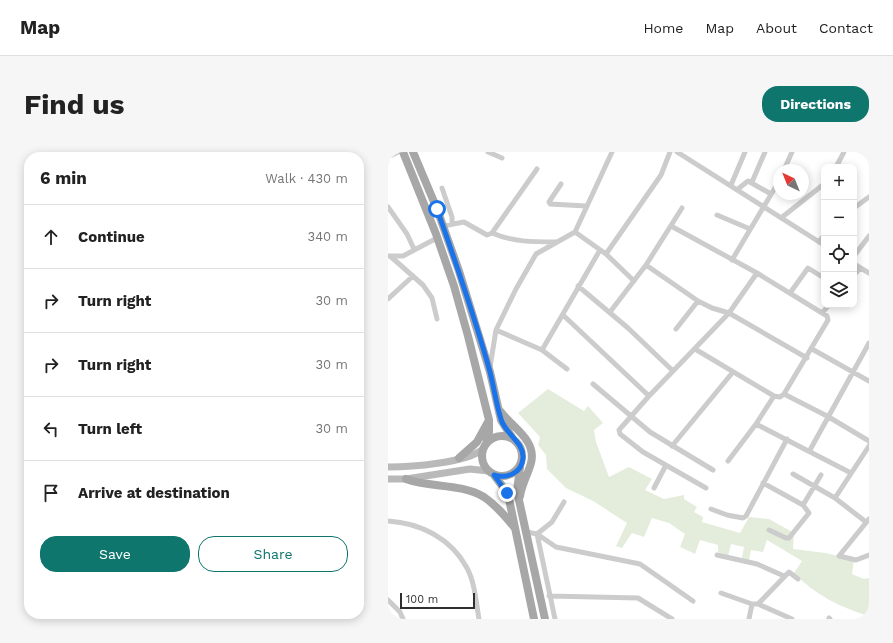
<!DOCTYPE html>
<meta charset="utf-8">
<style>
body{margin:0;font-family:"Work Sans",sans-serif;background:#f6f6f6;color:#222}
.controls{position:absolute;right:12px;top:12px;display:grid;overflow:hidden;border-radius:8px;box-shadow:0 2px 10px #0003}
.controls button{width:36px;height:36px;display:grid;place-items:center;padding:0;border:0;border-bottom:1px solid #e0e0e0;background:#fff;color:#222;font:20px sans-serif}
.compass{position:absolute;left:385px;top:12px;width:36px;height:36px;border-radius:50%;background:#fff;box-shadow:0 2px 10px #0003;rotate:317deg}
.scale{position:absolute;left:12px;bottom:10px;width:75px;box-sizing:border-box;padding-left:4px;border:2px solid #2f2f2f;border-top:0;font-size:11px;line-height:14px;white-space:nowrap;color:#2f2f2f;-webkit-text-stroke:3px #fff;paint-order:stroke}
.stop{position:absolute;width:12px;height:12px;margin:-9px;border:3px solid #1a73e8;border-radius:50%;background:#fff}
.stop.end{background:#1a73e8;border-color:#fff;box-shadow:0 1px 4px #0008}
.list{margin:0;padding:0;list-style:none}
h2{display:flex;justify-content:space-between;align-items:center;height:52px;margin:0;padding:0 16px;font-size:17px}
h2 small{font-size:13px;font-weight:400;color:#767676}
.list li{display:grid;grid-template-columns:26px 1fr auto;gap:12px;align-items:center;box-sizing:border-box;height:64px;padding:0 16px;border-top:1px solid #e0e0e0}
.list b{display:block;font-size:15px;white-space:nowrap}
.list em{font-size:13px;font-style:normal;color:#767676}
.actions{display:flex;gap:8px;padding:12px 16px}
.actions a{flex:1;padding:9px 0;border:1px solid #0f766e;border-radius:16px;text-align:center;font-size:14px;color:#0f766e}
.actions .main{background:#0f766e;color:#fff}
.icon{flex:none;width:22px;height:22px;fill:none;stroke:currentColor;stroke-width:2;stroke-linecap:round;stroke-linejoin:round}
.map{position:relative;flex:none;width:481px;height:467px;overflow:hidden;border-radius:16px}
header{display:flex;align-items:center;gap:24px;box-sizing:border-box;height:56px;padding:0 20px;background:#fff;border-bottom:1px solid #e0e0e0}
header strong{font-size:19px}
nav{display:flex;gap:22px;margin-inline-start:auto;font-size:14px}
.intro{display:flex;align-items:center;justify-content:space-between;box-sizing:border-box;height:96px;padding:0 24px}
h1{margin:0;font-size:28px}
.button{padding:10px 18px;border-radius:16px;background:#0f766e;color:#fff;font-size:14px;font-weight:700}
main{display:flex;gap:24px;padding:0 24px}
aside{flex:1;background:#fff;border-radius:16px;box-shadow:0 2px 10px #0003}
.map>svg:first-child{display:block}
.green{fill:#e4eddc}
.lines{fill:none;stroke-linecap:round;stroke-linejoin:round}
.minor{stroke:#ccc;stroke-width:5}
.secondary{stroke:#b9b9b9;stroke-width:7}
.primary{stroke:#a7a7a7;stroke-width:8}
.route{stroke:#1a73e8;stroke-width:5}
</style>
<header>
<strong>Map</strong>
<nav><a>Home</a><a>Map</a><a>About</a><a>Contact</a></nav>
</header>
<div class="intro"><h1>Find us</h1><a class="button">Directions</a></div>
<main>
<aside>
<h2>6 min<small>Walk · 430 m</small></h2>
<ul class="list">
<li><svg class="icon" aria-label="ahead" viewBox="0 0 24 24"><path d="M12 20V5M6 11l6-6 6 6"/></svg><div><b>Continue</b></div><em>340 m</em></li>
<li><svg class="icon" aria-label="right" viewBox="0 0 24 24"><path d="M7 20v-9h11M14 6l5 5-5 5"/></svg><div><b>Turn right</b></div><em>30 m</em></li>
<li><svg class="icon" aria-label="right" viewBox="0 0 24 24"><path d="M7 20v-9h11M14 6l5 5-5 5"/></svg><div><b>Turn right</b></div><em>30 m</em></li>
<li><svg class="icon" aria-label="left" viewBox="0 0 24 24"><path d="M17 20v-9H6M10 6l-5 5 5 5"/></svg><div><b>Turn left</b></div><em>30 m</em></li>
<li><svg class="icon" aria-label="arrive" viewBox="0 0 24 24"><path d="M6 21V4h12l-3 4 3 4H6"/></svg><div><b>Arrive at destination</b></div></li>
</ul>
<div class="actions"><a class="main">Save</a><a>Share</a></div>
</aside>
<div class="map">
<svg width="481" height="467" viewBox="0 0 481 467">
<rect width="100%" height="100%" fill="#fff"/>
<path class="green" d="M160,237L196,259L200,254L215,271L206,278L208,290L221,325L241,315L264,327L257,338L276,347L296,343V347L309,355L306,360L315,365L314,370L352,381L361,365L381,367L406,381L405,397L438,401L466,408L464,422L476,427L481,426V464C453,456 426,442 406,421L414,409L379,388L375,400L363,398L361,408L354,406L356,395L343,392L340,404L330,400V393L312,388L307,402L292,395L297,382L281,371L264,366L256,385L244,381L234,396L228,394L239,371L205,349L178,336L159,317L158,303L150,293L152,285L130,261Z"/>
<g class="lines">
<path class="minor" d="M100,0L114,6
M289,0L436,93
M0,5L10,0
M448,15L456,0
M396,18L404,0
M364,30L377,0
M173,32L161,50L162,52L198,54
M343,33L357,0
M54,36L64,65V71
M350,37L360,29L383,42
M0,55L19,82L26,97
M466,56L481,45
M329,63L362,77
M393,66L436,32
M55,74L76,70L99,83L104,81C125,90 145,90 168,90
M283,74L369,121L439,164L440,168L396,242
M187,80L218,102L246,129
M104,81L149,17
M431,90L436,83
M218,102L273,23L282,0
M1,104H15L49,86
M2,104L35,133L44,146L49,167
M466,104L481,84
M344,108L391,29
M466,112L481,121
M258,113L310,149L324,156L341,161L419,206
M466,123L472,116
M190,134L240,176L285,219
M402,141L420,116L436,126
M0,147L25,124
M222,160L258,113L294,56
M434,161L441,153
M175,163L261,244
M288,177L310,149
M108,178L154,198L179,217
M307,197L386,244L392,245L396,242L439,264L481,289
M424,197L481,229
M154,198L212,98
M102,215L108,178L128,137L148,102L187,80L224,0
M205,232L262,280L325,318
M368,272L463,321
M284,294L345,220
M422,298L481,191
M340,309L368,272L386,244
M405,322L447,346L478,370
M375,331L415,353L421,361L401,386H398L381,378
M266,336L278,313
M318,336L255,300L232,282L231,278L261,244L341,161L369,121
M447,346L481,294
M415,353L433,323
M323,357L339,363L355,366L358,364L399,287
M481,367L451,404L468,408L481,403
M0,369C32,371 63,386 79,416C87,431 88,450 91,467
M139,380L149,382L168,395L252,412L305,449
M329,403L369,412L396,424
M333,441L364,452H370L401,420L410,427
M161,444L250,446L284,467
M0,448L12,460L15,467
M370,452L404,467
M441,466L442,467
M167,467L149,382L164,370L176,350
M361,467L364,452"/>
<path class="secondary" d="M0,315C22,315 79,311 95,297
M0,327H18L82,317L100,319"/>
<path class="primary" d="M15,0L48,82L66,134L80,184L101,268V280L98,292
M25,0L49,57L71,119L102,220L113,268L125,287
M112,259C124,275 149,288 143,311C140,322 134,332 132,344
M94 304a20 20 0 1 1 40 0a20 20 0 1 1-40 0Z
M71,306L89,290L100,270
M132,315L129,339L157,467
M106,323L115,335L121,347L146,467
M18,327C42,336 73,331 96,345C108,353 117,364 126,375"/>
</g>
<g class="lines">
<path class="route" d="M49,57C68,111 87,165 102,220C106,235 108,252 113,267C117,282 136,290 135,306C134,321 119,327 106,323L119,341"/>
</g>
</svg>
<div class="controls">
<button>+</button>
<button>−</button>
<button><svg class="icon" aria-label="locate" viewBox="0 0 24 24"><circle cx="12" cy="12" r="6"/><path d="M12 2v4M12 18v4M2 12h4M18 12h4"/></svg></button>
<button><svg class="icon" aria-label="layers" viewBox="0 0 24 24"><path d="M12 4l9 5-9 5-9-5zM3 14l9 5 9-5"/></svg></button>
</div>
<svg class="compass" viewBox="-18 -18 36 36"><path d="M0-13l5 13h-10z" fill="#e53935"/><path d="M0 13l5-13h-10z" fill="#767676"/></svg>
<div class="scale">100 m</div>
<div class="stop" style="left:49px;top:57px"></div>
<div class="stop end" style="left:119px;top:341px"></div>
</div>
</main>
